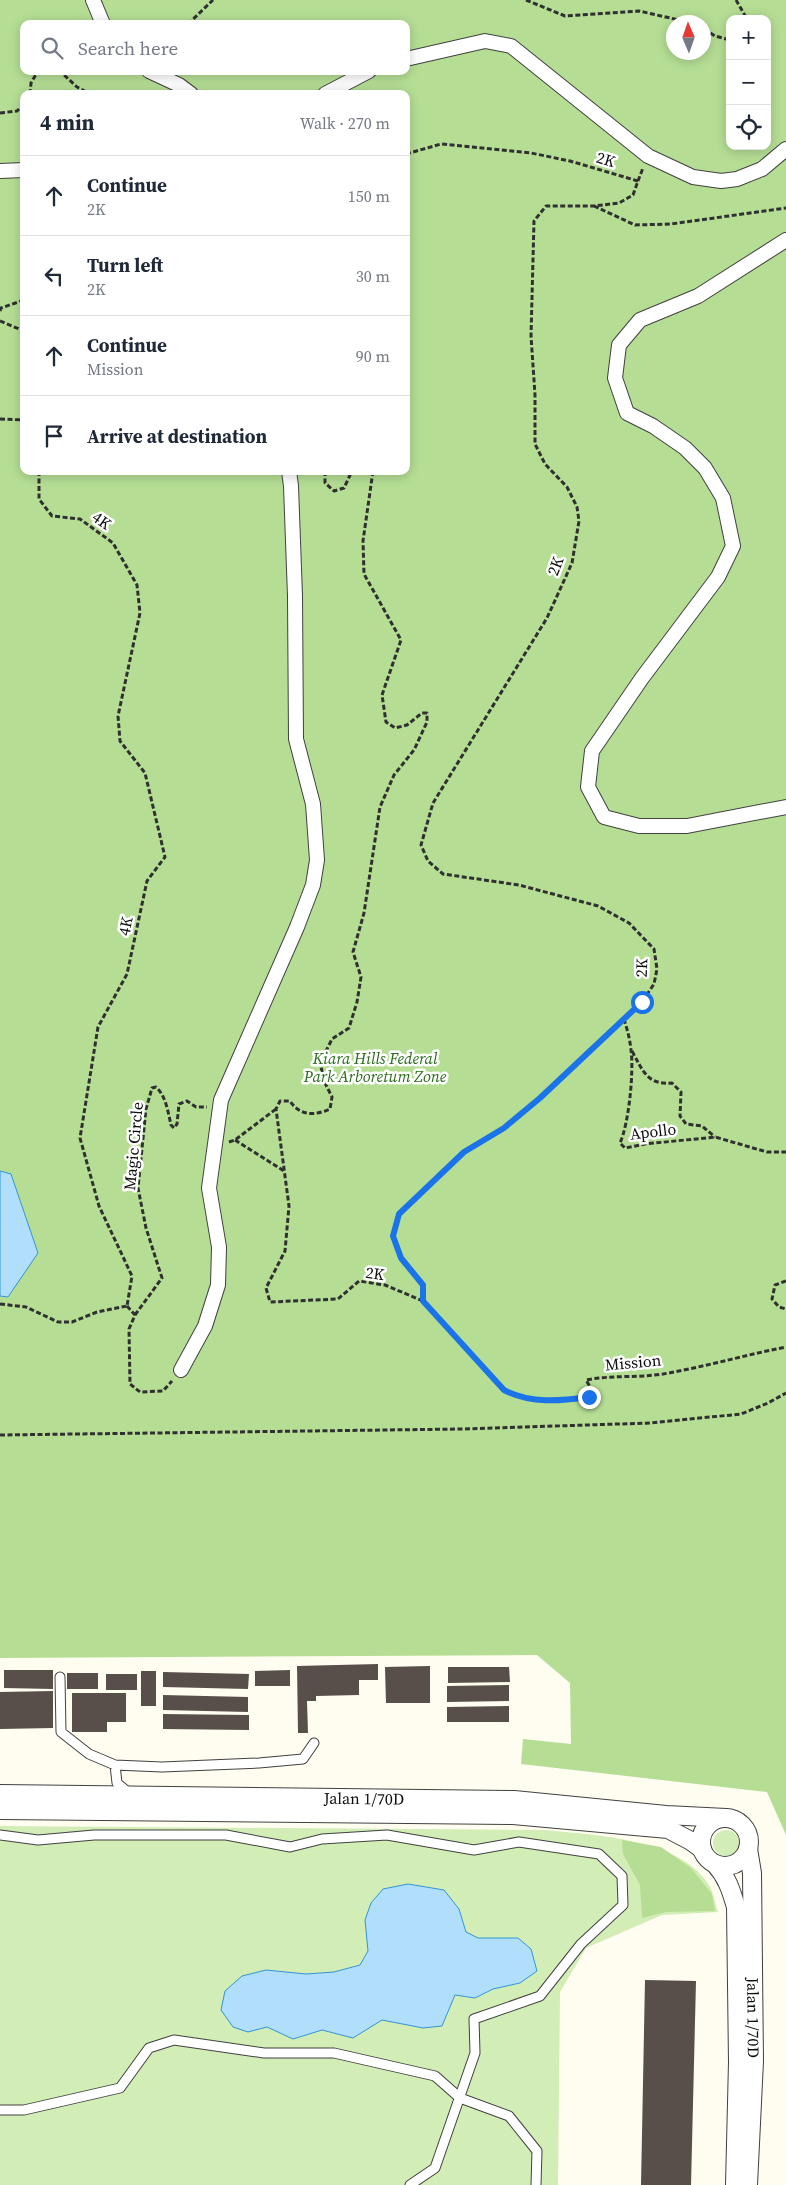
<!DOCTYPE html>
<meta charset="utf-8">
<style>
body{margin:0;font-family:"Source Serif 4",serif;background:#f2f2f3;color:#1f2937}
.controls{position:absolute;right:15px;top:15px;display:grid;overflow:hidden;border-radius:10px;box-shadow:0 2px 12px #0003}
.controls button{width:45px;height:45px;display:grid;place-items:center;padding:0;border:0;border-bottom:1px solid #e0e1e3;background:#fff;color:#1f2937;font:25px sans-serif}
.compass{position:absolute;left:666px;top:15px;width:45px;height:45px;border-radius:50%;background:#fff;box-shadow:0 2px 12px #0003;rotate:358deg}
.stop{position:absolute;width:15px;height:15px;margin:-11px;border:4px solid #1a73e8;border-radius:50%;background:#fff}
.stop.end{background:#1a73e8;border-color:#fff;box-shadow:0 1px 5px #0008}
.list{margin:0;padding:0;list-style:none}
h2{display:flex;justify-content:space-between;align-items:center;height:65px;margin:0;padding:0 20px;font-size:21px}
h2 small{font-size:16px;font-weight:400;color:#747a83}
.list li{display:grid;grid-template-columns:32px 1fr auto;gap:15px;align-items:center;box-sizing:border-box;height:80px;padding:0 20px;border-top:1px solid #e0e1e3}
.list b{display:block;font-size:19px;white-space:nowrap}
.list p{margin:0;font-size:16px;white-space:nowrap;color:#747a83}
.list em{font-size:16px;font-style:normal;color:#747a83}
.icon{flex:none;width:28px;height:28px;fill:none;stroke:currentColor;stroke-width:2;stroke-linecap:round;stroke-linejoin:round}
.map{position:relative;flex:none;width:786px;height:2185px;overflow:hidden}
.search{position:absolute;background:#fff;box-shadow:0 2px 12px #0003;left:20px;top:20px;width:390px;height:55px;display:flex;align-items:center;gap:12px;box-sizing:border-box;padding:0 18px;border-radius:10px;color:#747a83;font-size:19px}
.panel{position:absolute;background:#fff;box-shadow:0 2px 12px #0003;left:20px;top:90px;width:390px;height:385px;border-radius:10px}
.map>svg:first-child{display:block}
.green{fill:#d2edb6}
.forest{fill:#b5de94;fill-rule:evenodd}
.water{fill:#b1defa;stroke:#3394d6}
.building{fill:#584f4a}
.lines{fill:none;stroke-linecap:round;stroke-linejoin:round}
.service-casing{stroke:#414141;stroke-width:11}
.pedestrian-casing{stroke:#414141;stroke-width:16}
.minor-casing{stroke:#414141;stroke-width:20}
.path{stroke:#303030;stroke-width:3;stroke-dasharray:5 2.5;stroke-linecap:butt}
.service{stroke:#fff;stroke-width:9}
.pedestrian{stroke:#fff;stroke-width:14}
.minor{stroke:#fff;stroke-width:18}
.route{stroke:#1a73e8;stroke-width:6}
.labels{text-anchor:middle;dominant-baseline:central;stroke-width:5;stroke-linejoin:round;paint-order:stroke}
.street-label{font-size:16px;fill:#0e0e0e;stroke:#fff}
.park-label{font-size:16px;font-style:italic;fill:#2a6b1a;stroke:#fff}
</style>
<div class="map">
<svg width="786" height="2185" viewBox="0 0 786 2185">
<rect width="100%" height="100%" fill="#fffcf0"/>
<path class="green" d="M0,1826L545,1830C593,1835 683,1838 710,1887C714,1894 715,1904 718,1912L662,1915L586,1948L560,1992L558,2185H0Z
M713 1843a13 13 0 1 1 26 0a13 13 0 1 1-26 0Z"/>
<path class="forest" d="M0,0H786V1835L767,1792L521,1764L523,1739L571,1744L570,1683L537,1655L0,1658ZM730,19H767V146H730ZM674,22H704V52H674ZM24,24H406V71H24ZM24,94H406V471H24Z
M622,1840L661,1847L691,1868L712,1894L715,1911L666,1912L642,1918L640,1885L623,1854Z"/>
<path class="water" d="M0,1171L11,1174L38,1253L8,1297L0,1296Z
M408,1884L444,1890L459,1909L466,1932L478,1938H518L531,1949L537,1971L520,1983L493,1989L475,1998L455,1995L442,2026L423,2028L382,2020L353,2038L322,2030L293,2039L267,2027L248,2032L233,2027L221,2010L225,1991L242,1976L266,1970L306,1974L334,1972L360,1965L368,1951L365,1920L371,1903L383,1889Z"/>
<path class="building" d="M378,1664V1680H359V1695L316,1696V1701H307L308,1733H298L297,1666Z
M430,1666V1703H386L385,1667Z
M448,1667H509L510,1682L448,1683Z
M4,1670H53V1689L4,1688Z
M290,1670V1686H255V1671Z
M141,1671H156V1706H141Z
M163,1672L249,1674L248,1689L163,1687Z
M67,1673H98V1689H67Z
M106,1674H137V1690H106Z
M509,1685V1701L447,1702V1686Z
M53,1691V1728L0,1729V1692Z
M72,1693H126V1722H107V1732H72Z
M163,1695L248,1697V1712L163,1710Z
M509,1706V1722H447V1707Z
M163,1714L249,1715V1730L163,1729Z
M645,1980L696,1981L691,2185H641Z"/>
<g class="lines">
<g class="service-casing">
<path id="service" d="M60,1677L61,1732L89,1754L115,1765L162,1767L259,1763L303,1759L314,1743
M115,1765L117,1783L130,1794
M0,1835L38,1840L94,1835H226L290,1847L322,1839L387,1835L474,1850L519,1842L599,1854L622,1876L623,1905L581,1944L540,1996L474,2019L475,2053L435,2168L410,2185
M0,2110H24L120,2088L149,2048L174,2040L264,2053H334L435,2076L460,2098L509,2116L537,2151L536,2185"/>
</g>
<g class="pedestrian-casing">
<path id="pedestrian" d="M93,0L103,24
M406,59L485,41L511,46L648,156L693,177L721,181L737,179L762,169L786,149
M149,71L179,85L191,94
M325,94L369,71
M0,171L24,170
M786,240L698,296L640,320L619,345L615,378L627,413L653,426L685,448L705,468L723,498L733,546L718,577L642,678L592,751L588,787L604,817L639,826H687L786,807
M181,1370L205,1326L218,1285L219,1247L209,1188L221,1100L297,927L313,885L317,860L313,804L296,739L295,596L291,486L289,471"/>
</g>
<g class="minor-casing">
<g id="minor">
<path id="s1" d="M0,1794L514,1800L666,1815L726,1818"/>
<path d="M0,1810L513,1815L668,1829L691,1841L702,1849"/>
<circle cx="725" cy="1842" r="24"/>
<path id="s2" d="M748,1849L752,1873L754,2061L748,2185"/>
<path d="M715,1864C727,1877 731,1890 736,1907L738,2062L735,2185"/>
</g>
</g>
<path class="path" d="M526,0L565,16L639,11L688,22
M736,0L747,19
M188,24L213,0
M704,29L715,36L730,40
M58,71L62,73L77,87L90,94
M30,94L31,83L38,71
M0,113L17,111L24,104
M406,154L441,144L531,153L570,161L638,181L633,195L619,203L594,206H546L534,221L531,336L535,395V444L545,464L567,487L577,507L579,521L572,563L547,618L433,803L421,845L428,861L443,874L519,885L598,906L629,923L654,949L657,969L654,984L642,1002L541,1098L504,1128L464,1152L399,1214L393,1236L401,1257L423,1285V1301
M638,181L643,168
M594,206L635,225L671,224L786,208
M0,311L1,308L24,300
M0,321L24,331
M24,370V373
M0,419L24,420
M39,471V499L52,516L80,519L113,543L137,585L140,613L118,716L120,741L145,773L165,857L147,881L127,974L98,1027L80,1138L99,1206L132,1276L127,1306
M325,471V483L334,491L344,488L352,471
M373,471L363,541L364,574L401,640L382,695L386,722L395,728L407,725L422,713H427V722L414,750L394,775L380,807L364,913L353,952L361,977L357,1002L349,1028L332,1039L320,1063L325,1083L332,1097L330,1109C314,1116 300,1116 290,1101H280L276,1109L289,1206L285,1251L266,1288L270,1302L338,1299L359,1281L385,1285L423,1301L504,1390C531,1404 560,1401 589,1397L592,1390L586,1380C611,1375 637,1378 663,1374C704,1367 745,1355 786,1347
M624,1019C627,1029 630,1039 631,1050C634,1071 629,1123 620,1143L625,1148L645,1144L715,1137L767,1152H786
M632,1051C643,1071 647,1085 672,1083L681,1092L680,1116L686,1124L702,1126L715,1137
M235,1140L284,1171
M229,1142L235,1140L276,1109
M786,1281L775,1285L772,1299L779,1307L786,1309
M0,1304L26,1307L58,1322H72L97,1312L127,1306
M127,1306L135,1315L129,1329L130,1384L140,1392L163,1391L172,1381
M135,1315L162,1278L146,1228L138,1188L146,1109L152,1088L156,1087C166,1096 168,1112 171,1125L174,1128L177,1124L179,1104L187,1101L196,1107H207
M0,1435L462,1429L650,1423L741,1414L768,1403L786,1393"/>
<use href="#service" class="service"/>
<use href="#pedestrian" class="pedestrian"/>
<use href="#minor" class="minor"/>
</g>
<g class="lines">
<path class="route" d="M589,1397C560,1401 531,1404 504,1390L423,1301V1285L401,1258L393,1236L399,1214L464,1152L504,1128L540,1098L642,1002"/>
</g>
<g class="labels">
<g class="street-label">
<text transform="translate(606 159) rotate(17)">2K</text>
<text transform="translate(102 520) rotate(35)">4K</text>
<text transform="translate(555 566) rotate(-69)">2K</text>
<text transform="translate(125 926) rotate(-78)">4K</text>
<text transform="translate(641 968) rotate(-88)">2K</text>
<text transform="translate(653 1131) rotate(-7)">Apollo</text>
<text transform="translate(133 1146) rotate(-85)">Magic Circle</text>
<text transform="translate(375 1273) rotate(8)">2K</text>
<text transform="translate(633 1362) rotate(-5)">Mission</text>
<text stroke="none"><textPath href="#s1" startOffset="364">Jalan 1/70D</textPath></text>
<text stroke="none"><textPath href="#s2" startOffset="169">Jalan 1/70D</textPath></text>
</g>
<g class="park-label">
<text x="375" y="1058">Kiara Hills Federal<tspan x="375" dy="18">Park Arboretum Zone</tspan></text>
</g>
</g>
</svg>
<div class="controls">
<button>+</button>
<button>−</button>
<button><svg class="icon" aria-label="locate" viewBox="0 0 24 24"><circle cx="12" cy="12" r="6"/><path d="M12 2v4M12 18v4M2 12h4M18 12h4"/></svg></button>
</div>
<svg class="compass" viewBox="-18 -18 36 36"><path d="M0-13l5 13h-10z" fill="#e53935"/><path d="M0 13l5-13h-10z" fill="#747a83"/></svg>
<div class="stop" style="left:642px;top:1002px"></div>
<div class="stop end" style="left:589px;top:1397px"></div>
<div class="search"><svg class="icon" aria-label="search" viewBox="0 0 24 24"><circle cx="10" cy="10" r="6"/><path d="M15 15l6 6"/></svg>Search here</div>
<section class="panel">
<h2>4 min<small>Walk · 270 m</small></h2>
<ul class="list">
<li><svg class="icon" aria-label="ahead" viewBox="0 0 24 24"><path d="M12 20V5M6 11l6-6 6 6"/></svg><div><b>Continue</b><p>2K</p></div><em>150 m</em></li>
<li><svg class="icon" aria-label="left" viewBox="0 0 24 24"><path d="M17 20v-9H6M10 6l-5 5 5 5"/></svg><div><b>Turn left</b><p>2K</p></div><em>30 m</em></li>
<li><svg class="icon" aria-label="ahead" viewBox="0 0 24 24"><path d="M12 20V5M6 11l6-6 6 6"/></svg><div><b>Continue</b><p>Mission</p></div><em>90 m</em></li>
<li><svg class="icon" aria-label="arrive" viewBox="0 0 24 24"><path d="M6 21V4h12l-3 4 3 4H6"/></svg><div><b>Arrive at destination</b></div></li>
</ul>
</section>
</div>
